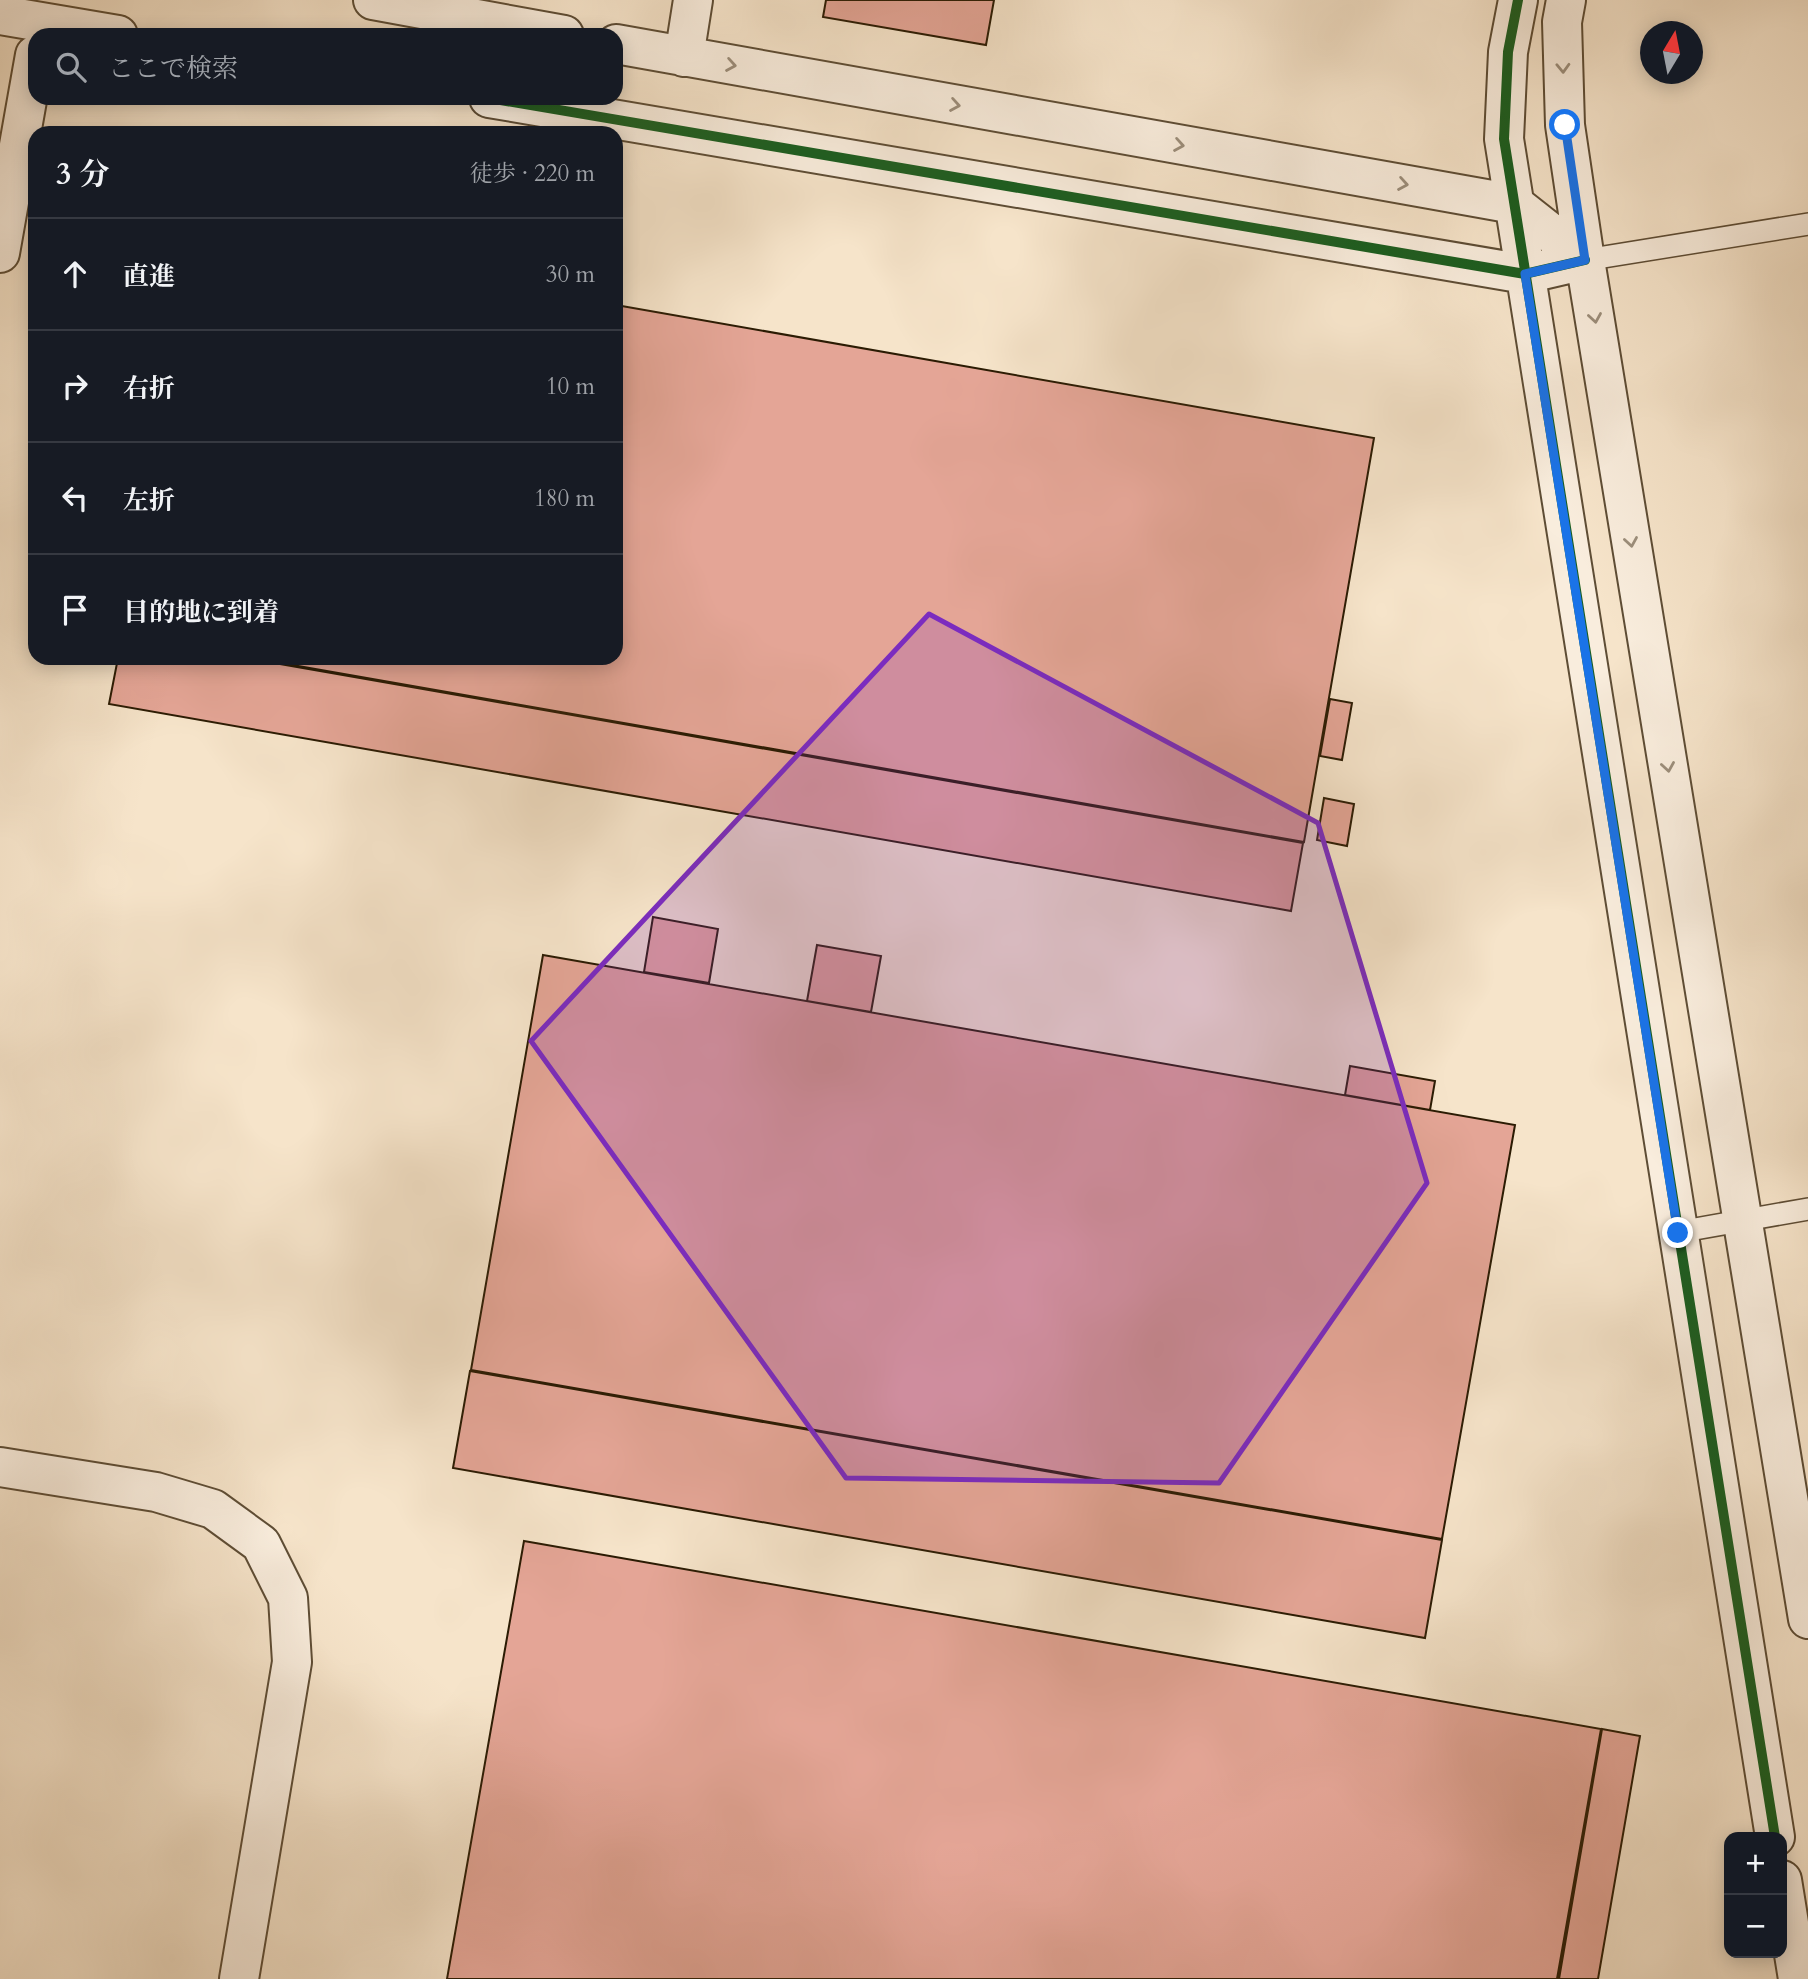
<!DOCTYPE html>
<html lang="ja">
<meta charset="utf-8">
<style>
body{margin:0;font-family:Cardo,"Noto Serif JP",serif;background:#20242c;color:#f1f3f6}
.controls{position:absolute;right:21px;bottom:21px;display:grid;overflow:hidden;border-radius:14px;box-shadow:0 4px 18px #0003}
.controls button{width:63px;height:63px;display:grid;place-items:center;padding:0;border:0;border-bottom:2px solid #363941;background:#171b24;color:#f1f3f6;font:35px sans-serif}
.compass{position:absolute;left:1640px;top:21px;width:63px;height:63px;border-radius:50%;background:#171b24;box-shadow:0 4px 18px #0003;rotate:10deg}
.stop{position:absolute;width:21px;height:21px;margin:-16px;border:5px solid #1a73e8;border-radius:50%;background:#fff}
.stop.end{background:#1a73e8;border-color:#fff;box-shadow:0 2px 7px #0008}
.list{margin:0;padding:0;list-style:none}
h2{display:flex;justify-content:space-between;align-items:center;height:91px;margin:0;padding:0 28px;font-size:30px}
h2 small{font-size:23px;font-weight:400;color:#9ea1a6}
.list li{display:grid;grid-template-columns:46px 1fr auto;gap:21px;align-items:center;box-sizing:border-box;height:112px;padding:0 28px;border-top:2px solid #363941}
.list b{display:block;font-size:26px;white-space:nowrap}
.list em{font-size:23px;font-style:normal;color:#9ea1a6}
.icon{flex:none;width:38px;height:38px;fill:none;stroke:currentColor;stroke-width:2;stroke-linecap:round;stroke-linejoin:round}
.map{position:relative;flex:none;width:1808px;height:1979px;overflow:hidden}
.search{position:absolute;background:#171b24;box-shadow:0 4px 18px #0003;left:28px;top:28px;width:595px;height:77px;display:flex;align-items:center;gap:18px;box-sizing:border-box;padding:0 24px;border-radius:21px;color:#9ea1a6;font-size:26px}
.panel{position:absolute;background:#171b24;box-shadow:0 4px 18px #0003;left:28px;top:126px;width:595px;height:539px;border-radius:21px}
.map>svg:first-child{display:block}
.building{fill:#e4a596;stroke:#2b1b03;stroke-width:2}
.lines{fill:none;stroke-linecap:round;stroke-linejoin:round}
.service-casing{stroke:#5e4d35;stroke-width:24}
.tertiary-casing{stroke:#5e4d35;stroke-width:42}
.service{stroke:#f9eddd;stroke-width:21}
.tertiary{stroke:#f9eddd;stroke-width:38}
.cycleway-casing{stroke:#f9eddd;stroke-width:15}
.cycleway{stroke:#1b5e20;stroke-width:10}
.oneway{stroke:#9c8e7b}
.route{stroke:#1a73e8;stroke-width:9}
.marked{fill:#7b2cbf;fill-opacity:0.2;stroke:#7b2cbf;stroke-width:5;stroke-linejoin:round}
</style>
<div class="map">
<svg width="1808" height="1979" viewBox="0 0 1808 1979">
<rect width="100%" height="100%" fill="#f6e4ca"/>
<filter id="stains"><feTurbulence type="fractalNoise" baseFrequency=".00286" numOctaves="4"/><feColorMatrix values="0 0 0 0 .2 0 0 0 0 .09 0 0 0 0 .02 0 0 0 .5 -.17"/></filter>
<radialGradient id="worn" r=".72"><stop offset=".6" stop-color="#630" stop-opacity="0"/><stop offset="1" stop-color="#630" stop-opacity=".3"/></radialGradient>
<path class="building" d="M826,0H994L986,45L823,17Z
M616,305L1374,438L1304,842L253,658H616Z
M118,658H246L1303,843L1291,911L109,704Z
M1330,699L1352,703L1342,760L1320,756Z
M1324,798L1354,804L1347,846L1317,840Z
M653,917L718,929L709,983L644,972Z
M817,945L881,956L871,1012L807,1001Z
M543,955L1515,1125L1442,1539L471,1370Z
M1350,1066L1435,1081L1430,1110L1345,1095Z
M470,1371L1442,1540L1425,1638L453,1468Z
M524,1541L1601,1729L1557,1979H447Z
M1602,1729L1640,1736L1598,1979H1559Z"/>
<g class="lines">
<g class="service-casing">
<path id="service" d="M1585,260L1808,224
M1678,1232L1808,1209"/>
</g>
<g class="tertiary-casing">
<path id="tertiary" d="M373,0L564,35
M1518,0L1508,52L1504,139L1775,1837
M1566,0L1562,22L1565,125L1585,260L1808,1619
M0,15L118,35
M616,44L1514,204L1585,260
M684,57L693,0
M489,98L1525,274L1585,260
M0,253L35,55
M0,1467L156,1492L213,1509L261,1544L288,1598L292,1662L239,1979
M1782,1880L1798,1979"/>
</g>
<use href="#service" class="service"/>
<use href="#tertiary" class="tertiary"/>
<g class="cycleway-casing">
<path id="cycleway" d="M1518,0L1508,52L1504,139L1775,1837
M489,98L1525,274L1585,260"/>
</g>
<use href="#cycleway" class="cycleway"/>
</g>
<defs><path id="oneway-chevron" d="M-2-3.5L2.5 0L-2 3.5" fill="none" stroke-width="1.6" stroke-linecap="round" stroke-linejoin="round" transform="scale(1.75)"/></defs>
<g class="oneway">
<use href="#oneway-chevron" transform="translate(731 65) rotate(10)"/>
<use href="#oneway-chevron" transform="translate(1563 68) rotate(88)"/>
<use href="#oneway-chevron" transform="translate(955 105) rotate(10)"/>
<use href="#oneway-chevron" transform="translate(1179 145) rotate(10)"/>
<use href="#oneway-chevron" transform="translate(1403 184) rotate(10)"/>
<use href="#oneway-chevron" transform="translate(1595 318) rotate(81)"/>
<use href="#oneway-chevron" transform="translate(1631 542) rotate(81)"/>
<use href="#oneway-chevron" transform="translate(1668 767) rotate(81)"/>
</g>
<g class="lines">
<path class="route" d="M1565,125L1585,260L1525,274L1678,1233"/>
</g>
<path class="marked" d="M929,614L1318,823L1427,1183L1219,1483L846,1478L531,1041Z"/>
<rect width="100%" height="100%" filter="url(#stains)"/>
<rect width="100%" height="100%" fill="url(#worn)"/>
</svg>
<div class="controls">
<button>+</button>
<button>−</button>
</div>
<svg class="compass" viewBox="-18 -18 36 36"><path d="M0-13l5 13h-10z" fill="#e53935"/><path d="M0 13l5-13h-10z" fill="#9ea1a6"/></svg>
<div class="stop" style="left:1565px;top:125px"></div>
<div class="stop end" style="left:1678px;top:1233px"></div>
<div class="search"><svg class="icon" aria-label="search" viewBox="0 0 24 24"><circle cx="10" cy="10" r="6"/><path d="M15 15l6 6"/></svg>ここで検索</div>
<section class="panel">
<h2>3 分<small>徒歩 · 220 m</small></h2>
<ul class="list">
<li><svg class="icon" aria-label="ahead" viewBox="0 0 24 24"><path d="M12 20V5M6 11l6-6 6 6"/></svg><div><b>直進</b></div><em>30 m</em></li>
<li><svg class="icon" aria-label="right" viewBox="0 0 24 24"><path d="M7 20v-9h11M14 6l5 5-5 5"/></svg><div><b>右折</b></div><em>10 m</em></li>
<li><svg class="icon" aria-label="left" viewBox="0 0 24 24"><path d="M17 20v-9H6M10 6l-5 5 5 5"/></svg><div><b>左折</b></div><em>180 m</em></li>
<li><svg class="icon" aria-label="arrive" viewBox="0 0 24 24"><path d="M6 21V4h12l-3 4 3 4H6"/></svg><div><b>目的地に到着</b></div></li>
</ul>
</section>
</div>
